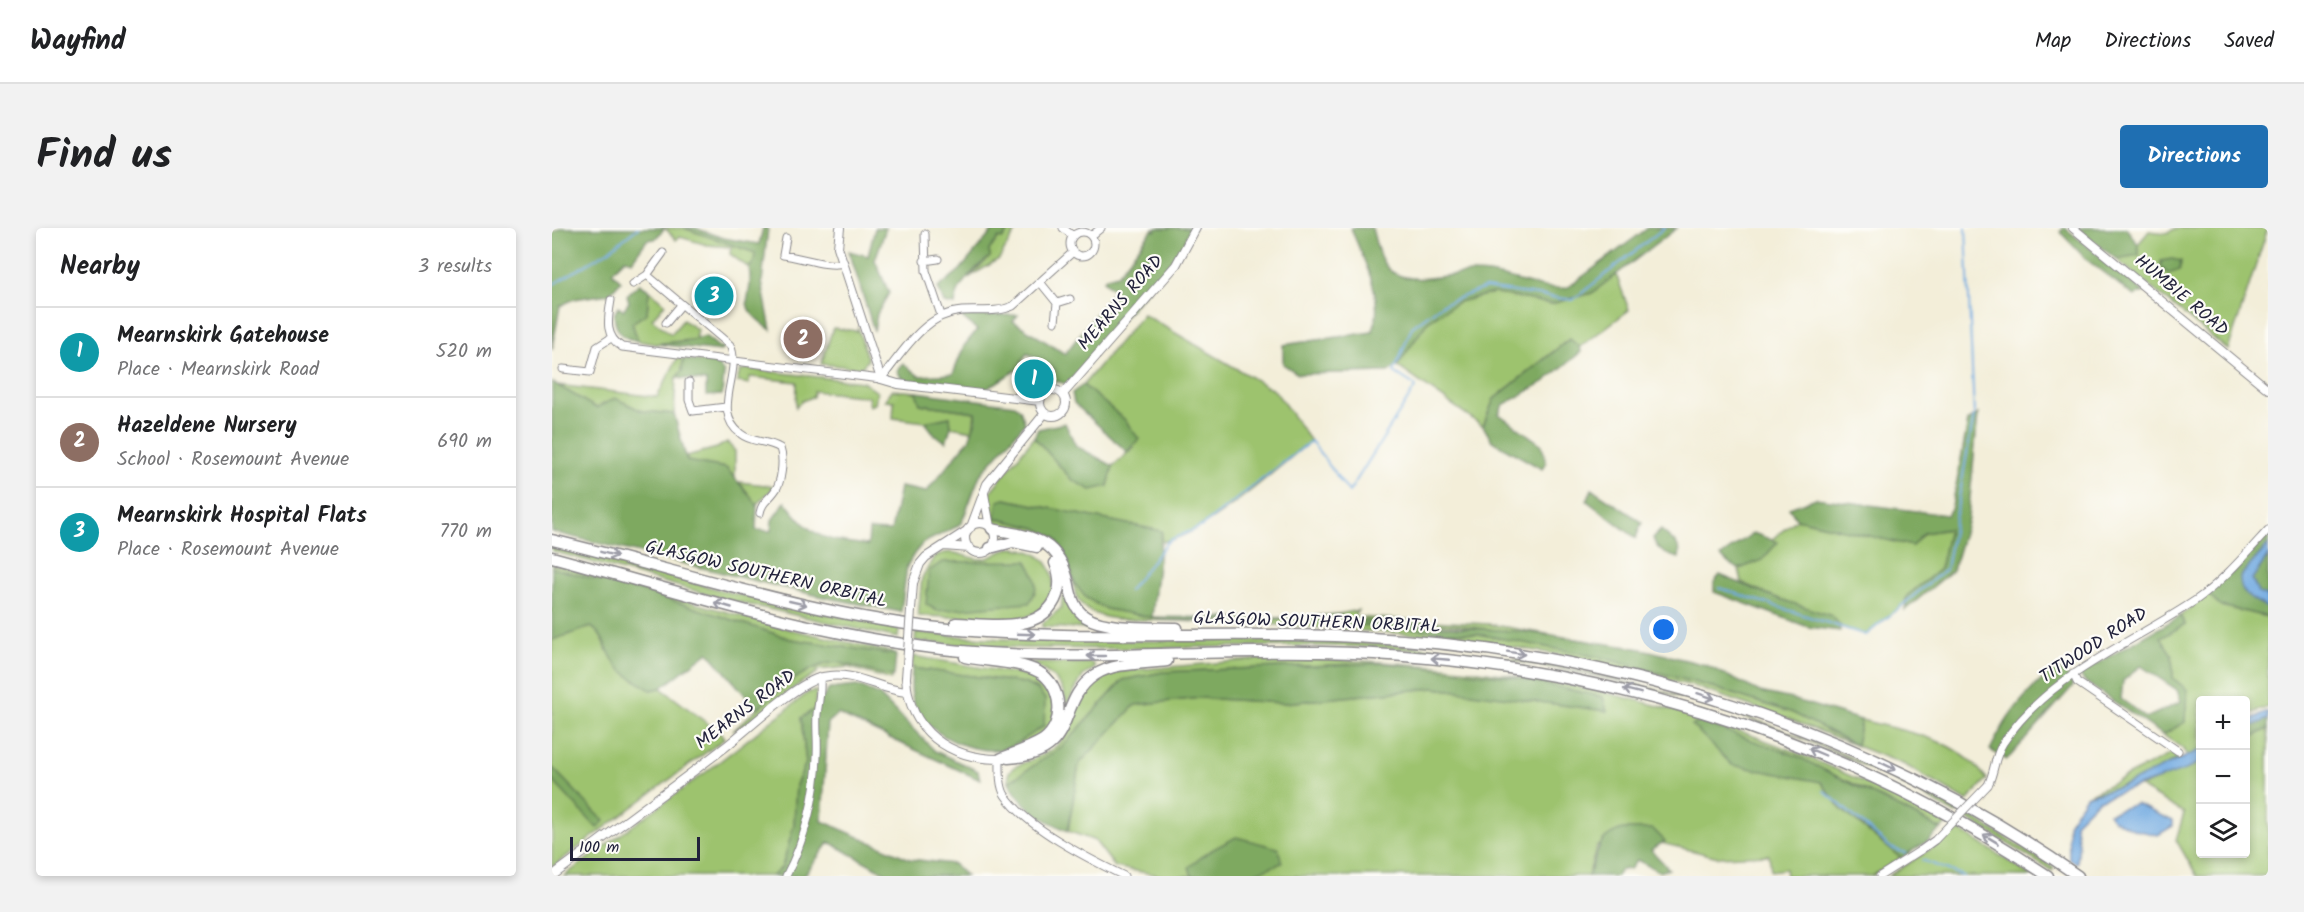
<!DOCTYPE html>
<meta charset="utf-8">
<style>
body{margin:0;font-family:Kalam,sans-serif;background:#f2f2f2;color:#202124}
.controls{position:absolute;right:18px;bottom:18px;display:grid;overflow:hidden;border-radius:6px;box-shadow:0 3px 9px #0003}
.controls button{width:54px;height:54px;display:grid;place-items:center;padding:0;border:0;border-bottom:2px solid #e0e0e0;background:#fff;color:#202124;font:30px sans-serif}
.scale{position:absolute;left:18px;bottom:15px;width:130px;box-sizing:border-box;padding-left:6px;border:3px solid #22223b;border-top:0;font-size:16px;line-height:21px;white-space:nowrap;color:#22223b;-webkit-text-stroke:4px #fdfcf7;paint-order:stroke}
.you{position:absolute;left:1112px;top:402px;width:21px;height:21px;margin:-15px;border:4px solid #fff;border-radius:50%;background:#1a73e8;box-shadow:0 0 0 9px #1a73e833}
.badge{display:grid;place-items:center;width:39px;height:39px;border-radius:50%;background:#1f6fb2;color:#fff;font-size:20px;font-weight:700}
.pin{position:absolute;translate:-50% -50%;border:3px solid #fff;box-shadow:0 2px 6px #0006}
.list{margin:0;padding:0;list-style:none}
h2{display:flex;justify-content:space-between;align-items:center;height:78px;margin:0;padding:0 24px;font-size:26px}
h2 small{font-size:20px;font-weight:400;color:#757577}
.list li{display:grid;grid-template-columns:39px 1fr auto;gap:18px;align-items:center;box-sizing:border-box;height:90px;padding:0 24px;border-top:2px solid #e0e0e0}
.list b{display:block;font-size:22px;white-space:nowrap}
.list p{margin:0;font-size:20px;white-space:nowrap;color:#757577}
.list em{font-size:20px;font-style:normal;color:#757577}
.icon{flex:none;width:33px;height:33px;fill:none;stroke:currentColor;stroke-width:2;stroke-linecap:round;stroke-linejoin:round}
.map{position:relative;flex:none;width:1716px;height:648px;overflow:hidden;border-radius:6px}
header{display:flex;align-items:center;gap:36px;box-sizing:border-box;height:84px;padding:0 30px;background:#fff;border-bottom:2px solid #e0e0e0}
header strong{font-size:28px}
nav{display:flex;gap:33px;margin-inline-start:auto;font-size:21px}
.intro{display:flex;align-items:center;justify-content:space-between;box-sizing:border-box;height:144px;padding:0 36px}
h1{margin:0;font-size:42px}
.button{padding:15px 27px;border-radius:6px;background:#1f6fb2;color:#fff;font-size:21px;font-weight:700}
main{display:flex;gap:36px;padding:0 36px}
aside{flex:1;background:#fff;border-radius:6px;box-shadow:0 3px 9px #0003}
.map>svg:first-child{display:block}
.green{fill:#9dc36e;stroke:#607254;stroke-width:1.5}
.forest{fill:#7ea961;stroke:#50664e;stroke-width:1.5;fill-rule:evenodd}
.water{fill:#72aae1;stroke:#4a668e;stroke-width:1.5}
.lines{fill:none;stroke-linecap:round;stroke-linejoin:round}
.stream{stroke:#72aae1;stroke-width:2}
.minor-casing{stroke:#8a888a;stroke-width:9}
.tertiary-casing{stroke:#8a888a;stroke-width:10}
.trunk-casing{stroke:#8a888a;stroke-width:13}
.minor{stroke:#fff;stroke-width:7}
.tertiary{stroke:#fff;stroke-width:8}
.trunk{stroke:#fff;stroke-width:10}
.minor-bridge-casing{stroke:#8a888a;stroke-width:9;stroke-linecap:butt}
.tertiary-bridge-casing{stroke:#8a888a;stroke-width:10;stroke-linecap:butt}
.minor-bridge{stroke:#fff;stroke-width:7}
.tertiary-bridge{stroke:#fff;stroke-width:8}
.oneway{stroke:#9c9ca7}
.labels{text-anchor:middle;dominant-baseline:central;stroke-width:4.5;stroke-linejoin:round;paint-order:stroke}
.street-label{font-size:18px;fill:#22223b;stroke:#fdfcf7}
</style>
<header>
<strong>Wayfind</strong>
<nav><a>Map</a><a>Directions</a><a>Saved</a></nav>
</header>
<div class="intro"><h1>Find us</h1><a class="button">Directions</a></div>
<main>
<aside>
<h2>Nearby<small>3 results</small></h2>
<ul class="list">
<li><span class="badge" style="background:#0f9aa8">1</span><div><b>Mearnskirk Gatehouse</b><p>Place · Mearnskirk Road</p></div><em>520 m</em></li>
<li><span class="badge" style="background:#8d6e63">2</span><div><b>Hazeldene Nursery</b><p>School · Rosemount Avenue</p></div><em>690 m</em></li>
<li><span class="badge" style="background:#0f9aa8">3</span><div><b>Mearnskirk Hospital Flats</b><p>Place · Rosemount Avenue</p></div><em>770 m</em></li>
</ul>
</aside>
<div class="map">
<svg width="1716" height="648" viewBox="0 0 1716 648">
<rect width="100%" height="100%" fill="#fdfcf7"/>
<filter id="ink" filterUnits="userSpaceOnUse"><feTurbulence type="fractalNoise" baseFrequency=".0167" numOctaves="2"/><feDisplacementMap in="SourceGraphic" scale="12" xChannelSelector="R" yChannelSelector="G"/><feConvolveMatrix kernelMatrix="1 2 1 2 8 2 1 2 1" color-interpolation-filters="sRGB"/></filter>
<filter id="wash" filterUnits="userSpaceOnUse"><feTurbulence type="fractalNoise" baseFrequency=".008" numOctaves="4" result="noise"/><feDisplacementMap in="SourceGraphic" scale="24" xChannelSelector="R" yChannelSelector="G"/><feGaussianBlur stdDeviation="1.35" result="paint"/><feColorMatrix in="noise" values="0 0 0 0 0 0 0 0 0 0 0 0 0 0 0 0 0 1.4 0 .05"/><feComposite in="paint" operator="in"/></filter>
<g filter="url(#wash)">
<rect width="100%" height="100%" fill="#f3eed9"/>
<path class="green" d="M113,0H132L204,25L202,34L197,40L178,26L179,19L155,17L128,9L124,12Z
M460,0H466L447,31L416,50L438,29L437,22L447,10L450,11Z
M1625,0H1716L1676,122L1564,31L1587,27L1586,16L1597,3L1614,5Z
M1064,46L1077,82L1028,119L1017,111L942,171L931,198L845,138L876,93L906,74L942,65L999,76L1040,65Z
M97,62L113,76L100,91L119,106L131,92L146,102L143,107L146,111L103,116L86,113L80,95L95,85Z
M591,86L723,163L759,213C725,240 650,310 609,314L610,303L453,271L443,290L484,300L504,310L513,326L523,356L534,370L554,381L613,392H740L926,406L1051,430L1153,457L1241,485L1304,517L1309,492C1356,505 1403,508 1435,551L1415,573L1353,537L1242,493L1141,458L1009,427L901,409L713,396L564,391C503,382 535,348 504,319C489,305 462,302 443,296L437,272L438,264L482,209L520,252L556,258L561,238L582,219L572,191L531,157Z
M281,100L305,103L306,100L316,132L309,140L269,136Z
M125,131H131L130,143L124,150L122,186L90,183L63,170L44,180L5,157L105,169Z
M195,141L311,154L325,164L323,176L317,178V169L262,163L261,169L250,173L244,179L245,154L198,149L197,156L185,154L188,143Z
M340,162L364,164L368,176L423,184L421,203L399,199L398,189L373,194L341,190L342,173L333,172Z
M175,214L183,223V250L174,240L135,233L134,228L165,220Z
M187,254L223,258L205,276Z
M1245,291L1360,318L1372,305L1397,301L1388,341L1355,368L1352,376L1314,407L1289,399L1287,396L1190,355L1187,341L1210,332L1225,314L1219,312Z
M0,318L184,366L347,401L346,410L172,371L0,323Z
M457,320C515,320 513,382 467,391L366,388L370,350L382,329C402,318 412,331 430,331C439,331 448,323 457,320Z
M0,336L237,401L344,425V427L239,411L97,365L0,340Z
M511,365C516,382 528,395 545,401L490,399V396L509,380Z
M1656,366L1669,378L1716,389V479L1694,488V472H1648V522L1636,529L1630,520L1611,507L1633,493L1635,462L1621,450L1620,427L1608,410L1633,396L1628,388Z
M807,382L802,389L936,396L1042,414L903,397L794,392L787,386Z
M39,399L47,404L54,421L98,462L109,460L168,505L172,511L0,639V412Z
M364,404C498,420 633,409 768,413C996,420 1206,474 1407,582L1404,586C1216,475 988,420 771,418C635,417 499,427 363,413Z
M361,428L484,449C513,471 508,506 472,517C464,520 453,520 444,522L468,514L486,462L472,455L360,440Z
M710,431C960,429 1174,474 1394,596L1389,601L1298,554L1148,494L1269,554L1289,581L1349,630L1320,648H1234L1233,641L1219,643L1217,627L1166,629L1109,615L1112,613L1045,618L1036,648H611L563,639L543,613L516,603L527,536L583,477L648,470L732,475L882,460L1055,482L832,435L611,444L571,452L511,518L457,554V544L462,539C475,533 493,528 504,518C531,494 517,466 559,444Z
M285,434L342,448L339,452L296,439L265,442V445C235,461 212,487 181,503C210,477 244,439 285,434Z
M478,435H541L543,440L531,448L514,478C514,455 497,444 478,435Z
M264,463L263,481L249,490L254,535L244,557L242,597L230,640L220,648H12L154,544L257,464Z
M1716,501V648H1645L1624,612L1632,585L1588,559L1648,534V626H1694V512Z
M1623,524L1627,530C1598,548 1567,560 1534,568Z
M1415,586L1502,639L1500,643L1412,589Z
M1403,599L1480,648H1336L1388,615Z"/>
<path class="forest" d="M9,0H113L103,11L95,12L80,33L73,31L60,44L69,53L57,66L22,71L8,78L0,122V5Z
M132,0H143L171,10L207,16L211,0H216L210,54L219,102C178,73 204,75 197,40L202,34L203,25Z
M323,0H334L323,32L337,65L325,86L322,103L297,23L316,28Z
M443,0H460L450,11L447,10L437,22L438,29C423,40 404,58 403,77L392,75L386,60L408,42Z
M605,0H637L632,16L620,33L515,156L498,152L503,142L475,125L466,141L433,162L351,152L345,143L351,135L367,148L401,146L412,118L425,102L409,88L466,87L461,93L513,126L562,62L551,53L555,49L566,46L601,1L603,3Z
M799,0H820C824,14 827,37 842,45C865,58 898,44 924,45C955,45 984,63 1015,60L1096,0H1125L1040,65L999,76L942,65L906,74L876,93L845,138L836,144L746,146L731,136V117L820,104C835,72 810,30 799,0Z
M1511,0H1513L1592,64L1582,68L1535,32L1508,4Z
M1526,0H1574L1586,16L1587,27L1564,31Z
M1620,31L1629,33L1628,42L1616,46L1609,39V33Z
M87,56L97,62L95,85L80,95L86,113C69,110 64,104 62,87L66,79L71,82L77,74L75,67Z
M153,108L168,120L172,118L169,123L103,116L138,113Z
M1018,111L1028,119L1029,124L992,154L951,177L947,186L990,217L994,235L990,241L940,213L931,198L942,171Z
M131,131L165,135L172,145L170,167L154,168V153L124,150L130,143Z
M0,154L44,180L63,170L90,183L122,186L135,233L174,240L205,276L204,302L219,303L220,292L233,274C263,311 268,311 316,317L317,302L339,303L348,259L374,264L417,212L424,192L423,184L368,176L364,164L463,177L468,181L473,195L428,247L410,294L404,299L371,315L362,326L355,338L349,384L271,369L0,304Z
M531,157L572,191L587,211L575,224L522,175L520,165Z
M1426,186L1416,291L1401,342L1353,382L1355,368L1388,341L1397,301L1372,305L1360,318L1245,291L1237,280L1264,270L1395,287L1400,279L1416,193Z
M398,189L399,199L394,214L383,207L373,194Z
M513,195L524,218L561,238L556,258L539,262L520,252L482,209L486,201Z
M1040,261L1090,294L1084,310L1035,273Z
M453,271L610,303L600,389L724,390L787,386L794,392L976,404L1090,421L1154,437L1208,464L1240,471L1309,492L1304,517L1241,485L1153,457L1051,430L926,406L740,392H613L554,381L534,370L523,356L513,326L504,310L484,300L443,290L446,273Z
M1109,302L1124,315L1128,323L1127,330C1114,327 1105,323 1101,310Z
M1201,305L1226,314L1210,332L1187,341L1177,336L1169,328Z
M1716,306V317L1688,349L1716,381V389L1669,378L1656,366Z
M1716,328V369L1706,366L1700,351Z
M475,333C484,349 489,358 477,375L385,383L374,376L377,343L390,334Z
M0,340L97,365L239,411L344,427L342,448C323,447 305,437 286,435C260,432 225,465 205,481L156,424L109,460L98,462C88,455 75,448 66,439C55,427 53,407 39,399L0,412Z
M1168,347L1222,369L1280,388L1287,396L1288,403L1256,399L1162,364V354Z
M1628,388L1633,396L1609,410L1620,427L1621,450L1635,462L1633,494L1611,507L1532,453L1527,446ZM1589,438L1625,462L1629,474L1594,490L1569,471L1571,453Z
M832,435L960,449L1051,469L1055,483L882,460L732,475L648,470L583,477L527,536L516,603C491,592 469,579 457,554L511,518L571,452L611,444Z
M360,440L472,455L486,462L493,471L492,498C478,507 461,521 443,522C413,524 365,501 360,468C358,459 360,449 360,440Z
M1502,441L1514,445L1521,458L1455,532L1438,522C1456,485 1472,467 1502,441Z
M305,458L327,467L383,523L426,543L428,552L286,486L276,495L270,593L358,631L401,636L414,648H339L277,614L252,648H220L230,639L242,597L244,557L254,535L249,490L263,481L277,461Z
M1716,491V501L1694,512V501Z
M1148,494L1245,528L1389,601L1376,613L1349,630L1289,581L1269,554L1180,537L1140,497Z
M0,539L52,593L45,600L0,552Z
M1071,601H1101L1113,613L1099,622L1117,641L1108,644L1085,632L1078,641L1069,642L1065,648H1036C1047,626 1042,609 1071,601Z
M684,609L726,620L730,635L694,648H640L637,639L656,624Z"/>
<path class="water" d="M1716,317V328L1700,351L1706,365L1716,369V381C1702,370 1688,369 1688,349Z
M1716,484V491L1694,501V493Z
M1648,522V534L1636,541L1546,572L1523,595L1527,615L1525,636L1517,631L1516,596L1534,568L1570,558Z
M1584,576L1621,593V598L1606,607L1583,602L1560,591L1557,585Z"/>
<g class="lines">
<path class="stream" d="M0,57L55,24L86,0
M1167,360L1314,407L1394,341L1422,187L1414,0
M577,363L616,313L650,298L759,213L797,264L864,158L842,144L860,99L891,76L933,60L1021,72L1112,0
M1272,563L1339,620L1353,625
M1370,632L1412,648"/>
</g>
</g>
<g filter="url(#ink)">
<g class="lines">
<g class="minor-casing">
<path id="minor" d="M511,0L521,8
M518 16a12 12 0 1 1 24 0a12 12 0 1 1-24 0Z
M373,6L374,43L389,87
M539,8L549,0
M234,10L231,27C249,29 276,40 292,35
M372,33L386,31
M95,47L178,117C191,145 158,183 189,206C200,215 216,212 228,220C232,231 230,255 222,264C216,272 210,274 208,285
M488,54L505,75L503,94
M81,56L95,47L111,25
M59,72C56,91 52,108 70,119L329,151C351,124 372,86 410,83C427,82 445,85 461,78L521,24
M505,75L518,71
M114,95L129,77
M11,141L38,144L45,119L59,110
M137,154V172L141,183L174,179
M1521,446L1525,454L1626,523
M448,531C448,542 447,558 453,567C475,600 537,631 572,648
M1436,557C1443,543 1442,529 1451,515C1497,446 1577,417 1644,372C1671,353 1694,326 1716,302
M234,648C253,612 264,568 265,528C266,514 264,500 265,486C267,473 269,463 268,449
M1328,648L1369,622"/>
</g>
<g class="tertiary-casing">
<path id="tertiary" d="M288,0L286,19L329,151L346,156L488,173
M1521,0L1716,161
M488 175a13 13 0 1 1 26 0a13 13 0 1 1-26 0Z
M511,166L624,37L644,0
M432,266L438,299
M413 310a15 15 0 1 1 30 0a15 15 0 1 1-30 0Z
M419,299L435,256L493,185
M392,318L418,320
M361,355L368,336L374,329L416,302
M354,450C357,503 397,531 448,531
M0,648C57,605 115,564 172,520C195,502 245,454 271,449C302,442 325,461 354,464"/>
</g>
<g class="trunk-casing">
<path id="trunk" d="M440,301C480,308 508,311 517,357C519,369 523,382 534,389C554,402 601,399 625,400
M0,312C131,343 261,388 396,401C531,414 667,402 802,409C1060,421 1313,499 1526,648
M438,320L461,314L485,319
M0,329C135,365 269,411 410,423C529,434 649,421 768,424C1027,429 1281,503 1496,648
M404,395C436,396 486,406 503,372C509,360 508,347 503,335
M413,429C436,434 466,433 487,444C510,457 514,496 491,512C478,520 462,525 448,531
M456,530C529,526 502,475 543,447C563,434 592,436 615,433"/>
</g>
<use href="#minor" class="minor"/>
<use href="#tertiary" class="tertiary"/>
<use href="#trunk" class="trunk"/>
<g class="minor-bridge-casing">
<path id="minor-bridge" d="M1369,622L1383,612L1436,557"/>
</g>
<g class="tertiary-bridge-casing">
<path id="tertiary-bridge" d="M354,450L361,355"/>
</g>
<use href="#minor-bridge" class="minor-bridge"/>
<use href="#tertiary-bridge" class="tertiary-bridge"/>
</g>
<defs><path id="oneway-shaft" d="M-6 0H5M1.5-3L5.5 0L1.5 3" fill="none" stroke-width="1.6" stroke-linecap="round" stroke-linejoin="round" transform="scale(1.5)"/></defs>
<g class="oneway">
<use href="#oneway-shaft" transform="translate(57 326) rotate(14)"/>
<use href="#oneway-shaft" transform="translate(246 375) rotate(13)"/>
<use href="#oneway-shaft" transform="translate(171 377) rotate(-164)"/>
<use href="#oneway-shaft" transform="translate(474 406) rotate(2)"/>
<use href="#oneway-shaft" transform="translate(964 425) rotate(9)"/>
<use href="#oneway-shaft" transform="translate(544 428) rotate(180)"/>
<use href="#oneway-shaft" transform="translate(888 431) rotate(-175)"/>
<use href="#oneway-shaft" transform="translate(1080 463) rotate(-166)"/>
<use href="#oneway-shaft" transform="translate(1154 468) rotate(18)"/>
<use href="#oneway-shaft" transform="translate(1265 524) rotate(-157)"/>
<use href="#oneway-shaft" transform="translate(1336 538) rotate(26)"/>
<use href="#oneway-shaft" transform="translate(1439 611) rotate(-149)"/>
</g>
</g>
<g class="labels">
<g class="street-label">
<text transform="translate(1629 68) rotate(40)">HUMBIE ROAD</text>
<text transform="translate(569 75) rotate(-49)">MEARNS ROAD</text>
<text transform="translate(214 347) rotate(13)">GLASGOW SOUTHERN ORBITAL</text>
<text transform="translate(765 395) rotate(2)">GLASGOW SOUTHERN ORBITAL</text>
<text transform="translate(1542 418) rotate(-33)">TITWOOD ROAD</text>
<text transform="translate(194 482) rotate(-37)">MEARNS ROAD</text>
</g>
</g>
</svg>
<div class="controls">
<button>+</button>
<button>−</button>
<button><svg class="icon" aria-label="layers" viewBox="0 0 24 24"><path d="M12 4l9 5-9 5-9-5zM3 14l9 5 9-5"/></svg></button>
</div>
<div class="scale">100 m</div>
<div class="you"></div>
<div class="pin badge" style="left:482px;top:151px;background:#0f9aa8">1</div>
<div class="pin badge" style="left:251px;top:111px;background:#8d6e63">2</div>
<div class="pin badge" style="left:162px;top:68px;background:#0f9aa8">3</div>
</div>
</main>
